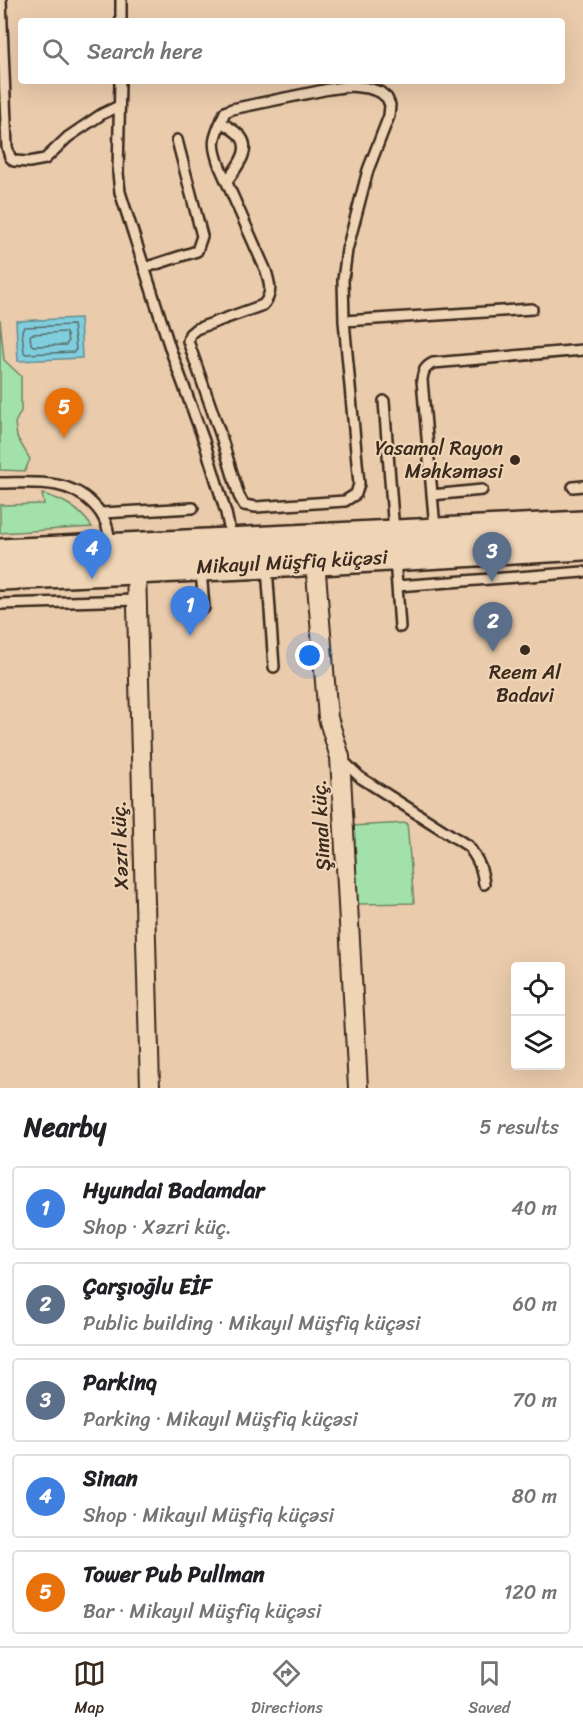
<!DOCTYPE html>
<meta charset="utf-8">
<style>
body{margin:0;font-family:Sriracha,sans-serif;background:#f2f2f2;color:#202124}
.controls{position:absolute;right:18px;bottom:18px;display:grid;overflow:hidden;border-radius:6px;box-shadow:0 6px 24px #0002}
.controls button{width:54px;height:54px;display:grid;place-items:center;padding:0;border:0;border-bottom:2px solid #e0e0e0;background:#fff;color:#202124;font:30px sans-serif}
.you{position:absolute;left:310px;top:656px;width:21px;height:21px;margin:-15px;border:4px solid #fff;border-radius:50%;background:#1a73e8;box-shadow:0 0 0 9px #1a73e833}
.badge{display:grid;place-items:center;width:39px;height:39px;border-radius:50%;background:#3b2a1e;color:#fff;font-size:20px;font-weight:700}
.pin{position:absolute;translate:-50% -50px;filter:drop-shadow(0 2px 3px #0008)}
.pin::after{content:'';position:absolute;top:32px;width:21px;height:18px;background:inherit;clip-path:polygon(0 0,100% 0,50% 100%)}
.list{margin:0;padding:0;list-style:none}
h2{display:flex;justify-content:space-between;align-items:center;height:78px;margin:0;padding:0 24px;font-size:26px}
h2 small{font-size:20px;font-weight:400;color:#757577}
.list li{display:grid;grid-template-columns:39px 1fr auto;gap:18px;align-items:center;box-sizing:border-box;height:84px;margin:0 12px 12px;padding:0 12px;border:2px solid #e0e0e0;border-radius:6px}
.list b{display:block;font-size:22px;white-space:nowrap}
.list p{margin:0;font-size:20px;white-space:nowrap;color:#757577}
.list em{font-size:20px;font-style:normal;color:#757577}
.icon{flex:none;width:33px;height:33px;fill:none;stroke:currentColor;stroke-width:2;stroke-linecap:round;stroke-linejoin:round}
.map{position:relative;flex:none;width:583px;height:1088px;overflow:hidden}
.search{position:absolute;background:#fff;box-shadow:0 6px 24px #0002;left:18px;right:18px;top:18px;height:66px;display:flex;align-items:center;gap:15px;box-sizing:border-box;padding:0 21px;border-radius:6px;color:#757577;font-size:22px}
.sheet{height:558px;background:#fff}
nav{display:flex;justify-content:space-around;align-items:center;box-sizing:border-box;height:84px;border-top:2px solid #e0e0e0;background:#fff;font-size:16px;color:#757577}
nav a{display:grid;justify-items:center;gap:3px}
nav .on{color:#3b2a1e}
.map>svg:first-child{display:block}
.green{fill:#a2e1a9;stroke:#6e8664;stroke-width:1.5}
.water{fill:#80cedd;stroke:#648c91;stroke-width:1.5}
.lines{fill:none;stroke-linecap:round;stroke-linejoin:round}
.shore{stroke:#576c6a;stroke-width:1.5}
.service-casing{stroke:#3b2a1e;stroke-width:14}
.minor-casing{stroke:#3b2a1e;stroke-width:22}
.primary-casing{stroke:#3b2a1e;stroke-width:32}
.service{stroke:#efd4b6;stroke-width:9}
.minor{stroke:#efd4b6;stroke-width:18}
.primary{stroke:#efd4b6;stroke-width:27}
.poi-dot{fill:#3b2a1e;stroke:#efd4b6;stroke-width:2}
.labels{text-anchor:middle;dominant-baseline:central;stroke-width:4.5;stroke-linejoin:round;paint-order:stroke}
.poi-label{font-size:20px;fill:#3b2a1e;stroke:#efd4b6;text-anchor:end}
.street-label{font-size:20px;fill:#3b2a1e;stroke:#efd4b6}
</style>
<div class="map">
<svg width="583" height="1088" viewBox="0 0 583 1088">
<rect width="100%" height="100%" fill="#eacbac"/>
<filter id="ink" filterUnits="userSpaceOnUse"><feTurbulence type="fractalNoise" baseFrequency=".0167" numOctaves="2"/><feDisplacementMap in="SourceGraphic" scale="12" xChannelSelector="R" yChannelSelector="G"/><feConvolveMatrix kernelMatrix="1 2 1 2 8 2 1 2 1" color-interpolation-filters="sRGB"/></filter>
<g filter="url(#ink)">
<path class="green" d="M0,319L4,360L21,376V411L15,423L17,437L30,459L25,471L0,470Z
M42,494C63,499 79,508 92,527L0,533V505L44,504Z
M407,823L414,903L357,904L351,826Z"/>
<path class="water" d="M80,318L82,358L18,361L16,321Z"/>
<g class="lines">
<path class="shore" d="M73,325L76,349L74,352L26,354L24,353L22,330L24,327Z
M65,332L67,335L68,342L66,345L33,346L31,344L30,336L32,334Z"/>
<g class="service-casing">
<path id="service" d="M1,0L7,147L10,157L14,161L29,162L45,159L68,137L102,114L119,106
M121,0V21
M120,81L118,173L120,192L171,351L204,441L226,513L232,541
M351,86L368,88L380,92L387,98L390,105L389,116L368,170L347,250L343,280L344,321L359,484L356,494L345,501L256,507L244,505L239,496L221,436L188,341L190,334L196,329L263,305C273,294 270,284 266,271L220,167C210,141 214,138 225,112L232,109L329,89Z
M221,122C227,126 236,131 241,137C252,151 235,169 227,181
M144,268L197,251L202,236L177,140
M344,321L532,309
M384,401L394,532
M0,483C33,483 68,478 93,504C106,517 109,529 110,546
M573,487L583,486
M432,495L482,490
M102,513L193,508
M435,528L422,380C423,371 425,367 433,363L583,350
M395,559L400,627
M267,567L274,667
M201,570L204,608
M397,586L583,572
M0,604L136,600
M341,759L361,778L468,846C478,859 482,868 484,884"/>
</g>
<g class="minor-casing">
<path id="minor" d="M315,561L328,718L340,757L358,1088
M136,570L150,1088"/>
</g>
<g class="primary-casing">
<path id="primary" d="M0,553L583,525
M0,576L267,564L583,546"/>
</g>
<use href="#service" class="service"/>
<use href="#minor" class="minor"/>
<use href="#primary" class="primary"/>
</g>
</g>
<g class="poi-dot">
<circle cx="515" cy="460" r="6"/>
<circle cx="525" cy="650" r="6"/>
</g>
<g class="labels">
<g class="poi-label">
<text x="503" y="448">Yasamal Rayon<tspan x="503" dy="23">Məhkəməsi</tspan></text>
<text x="525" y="672" text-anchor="middle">Reem Al<tspan x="525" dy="23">Badavi</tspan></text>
</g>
<g class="street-label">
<text transform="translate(292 562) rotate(-3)">Mikayıl Müşfiq küçəsi</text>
<text transform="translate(321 825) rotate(-93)">Şimal küç.</text>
<text transform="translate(120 845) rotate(-92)">Xəzri küç.</text>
</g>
</g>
</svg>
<div class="controls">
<button><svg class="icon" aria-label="locate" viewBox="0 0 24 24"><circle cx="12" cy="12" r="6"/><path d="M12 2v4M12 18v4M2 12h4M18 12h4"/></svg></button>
<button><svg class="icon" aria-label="layers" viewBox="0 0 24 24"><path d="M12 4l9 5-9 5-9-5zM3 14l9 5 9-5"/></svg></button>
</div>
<div class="you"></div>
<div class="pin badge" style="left:190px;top:636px;background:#3f7fe0">1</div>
<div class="pin badge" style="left:493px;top:652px;background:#5c6f8a">2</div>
<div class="pin badge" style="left:492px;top:582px;background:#5c6f8a">3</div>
<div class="pin badge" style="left:92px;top:579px;background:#3f7fe0">4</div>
<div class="pin badge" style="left:64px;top:438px;background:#e8710a">5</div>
<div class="search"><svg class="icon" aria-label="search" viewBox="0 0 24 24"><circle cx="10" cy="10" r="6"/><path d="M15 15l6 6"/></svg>Search here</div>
</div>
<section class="sheet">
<h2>Nearby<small>5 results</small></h2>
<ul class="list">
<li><span class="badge" style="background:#3f7fe0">1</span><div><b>Hyundai Badamdar</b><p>Shop · Xəzri küç.</p></div><em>40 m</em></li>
<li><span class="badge" style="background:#5c6f8a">2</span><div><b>Çarşıoğlu EİF</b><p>Public building · Mikayıl Müşfiq küçəsi</p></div><em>60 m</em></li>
<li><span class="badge" style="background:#5c6f8a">3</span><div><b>Parkinq</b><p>Parking · Mikayıl Müşfiq küçəsi</p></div><em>70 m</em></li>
<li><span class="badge" style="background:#3f7fe0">4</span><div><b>Sinan</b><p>Shop · Mikayıl Müşfiq küçəsi</p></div><em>80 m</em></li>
<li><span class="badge" style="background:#e8710a">5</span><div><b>Tower Pub Pullman</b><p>Bar · Mikayıl Müşfiq küçəsi</p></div><em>120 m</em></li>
</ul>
</section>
<nav>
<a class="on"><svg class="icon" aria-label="map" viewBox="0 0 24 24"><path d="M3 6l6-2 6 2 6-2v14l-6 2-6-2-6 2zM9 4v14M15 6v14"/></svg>Map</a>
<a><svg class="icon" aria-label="directions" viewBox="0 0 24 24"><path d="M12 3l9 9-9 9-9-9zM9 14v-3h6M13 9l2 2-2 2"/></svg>Directions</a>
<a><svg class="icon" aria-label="saved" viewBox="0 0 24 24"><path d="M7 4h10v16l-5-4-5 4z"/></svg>Saved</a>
</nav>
